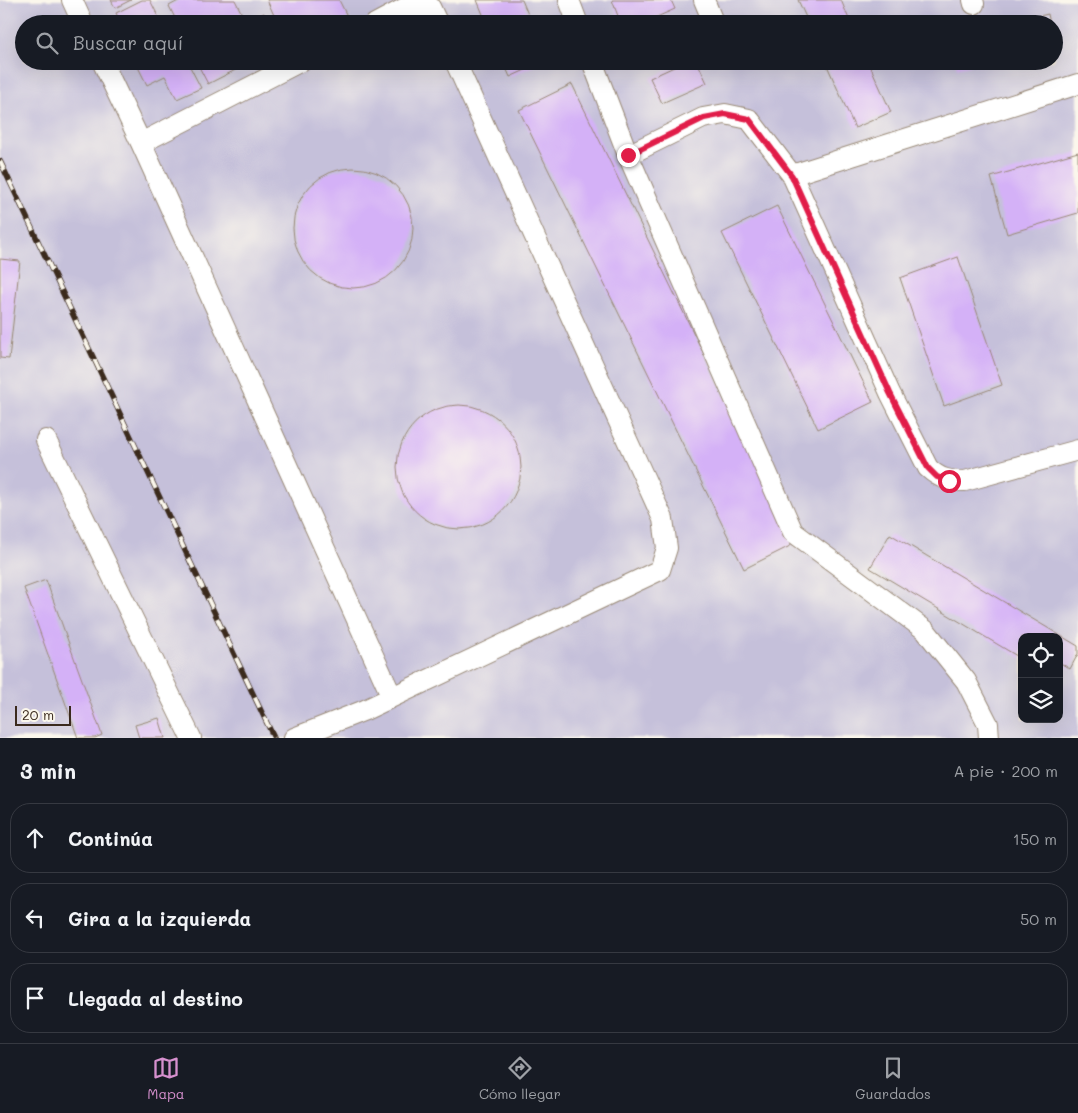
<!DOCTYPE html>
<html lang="es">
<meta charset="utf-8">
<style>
body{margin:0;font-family:Mali,sans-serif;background:#20242c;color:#f1f3f6}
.controls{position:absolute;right:15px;bottom:15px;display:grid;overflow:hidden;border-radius:10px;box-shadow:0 5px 20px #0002}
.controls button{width:45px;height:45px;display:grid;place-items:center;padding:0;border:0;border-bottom:1px solid #363941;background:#171b24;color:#f1f3f6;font:25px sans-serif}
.scale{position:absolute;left:15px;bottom:12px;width:56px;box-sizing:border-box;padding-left:5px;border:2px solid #3b2a1e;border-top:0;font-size:14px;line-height:18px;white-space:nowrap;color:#3b2a1e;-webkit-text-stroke:4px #fbf7ec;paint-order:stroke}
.stop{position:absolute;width:15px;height:15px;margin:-11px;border:4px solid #e11d48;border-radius:50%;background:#fff}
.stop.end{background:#e11d48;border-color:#fff;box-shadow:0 1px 5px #0008}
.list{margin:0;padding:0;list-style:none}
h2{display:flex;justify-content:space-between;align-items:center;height:65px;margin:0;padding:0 20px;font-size:21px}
h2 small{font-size:16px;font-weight:400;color:#9ea1a6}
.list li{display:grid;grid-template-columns:32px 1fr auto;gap:15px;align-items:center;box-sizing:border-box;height:70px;margin:0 10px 10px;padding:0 10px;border:1px solid #363941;border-radius:20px}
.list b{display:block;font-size:19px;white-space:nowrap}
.list em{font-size:16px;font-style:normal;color:#9ea1a6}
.icon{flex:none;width:28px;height:28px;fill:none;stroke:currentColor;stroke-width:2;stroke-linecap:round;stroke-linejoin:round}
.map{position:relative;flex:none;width:1078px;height:738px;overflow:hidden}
.search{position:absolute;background:#171b24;box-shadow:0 5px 20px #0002;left:15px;right:15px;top:15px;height:55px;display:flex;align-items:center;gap:12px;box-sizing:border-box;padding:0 18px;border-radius:28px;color:#9ea1a6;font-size:19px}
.sheet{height:305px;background:#171b24}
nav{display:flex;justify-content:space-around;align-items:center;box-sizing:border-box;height:70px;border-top:1px solid #363941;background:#171b24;font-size:14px;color:#9ea1a6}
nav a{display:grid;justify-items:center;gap:2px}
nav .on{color:#d690ce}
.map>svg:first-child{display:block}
.industrial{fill:#c5c0da;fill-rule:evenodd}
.building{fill:#d4b1f7}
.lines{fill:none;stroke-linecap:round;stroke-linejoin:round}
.minor-casing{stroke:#988875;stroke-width:22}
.minor{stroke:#fff;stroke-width:20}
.rail-casing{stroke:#3b2a1e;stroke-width:5.5}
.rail{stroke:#fbf7ec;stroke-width:4;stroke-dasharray:11;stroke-linecap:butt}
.route{stroke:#e11d48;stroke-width:6}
</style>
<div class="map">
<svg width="1078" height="738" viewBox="0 0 1078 738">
<rect width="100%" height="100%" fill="#fbf7ec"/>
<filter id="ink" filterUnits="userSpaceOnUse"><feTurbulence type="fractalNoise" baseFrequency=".02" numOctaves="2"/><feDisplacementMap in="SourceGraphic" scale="10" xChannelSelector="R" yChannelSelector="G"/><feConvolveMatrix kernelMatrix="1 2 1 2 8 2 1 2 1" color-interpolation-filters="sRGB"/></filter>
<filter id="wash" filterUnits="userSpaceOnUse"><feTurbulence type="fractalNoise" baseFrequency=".0096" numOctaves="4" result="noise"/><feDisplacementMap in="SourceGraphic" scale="20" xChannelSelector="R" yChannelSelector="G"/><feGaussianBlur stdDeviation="1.12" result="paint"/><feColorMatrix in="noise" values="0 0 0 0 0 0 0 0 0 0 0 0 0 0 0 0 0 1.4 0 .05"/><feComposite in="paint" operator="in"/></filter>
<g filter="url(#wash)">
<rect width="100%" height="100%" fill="#f4e6cc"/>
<path class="industrial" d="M0,0H1078V738H0ZM24,24H1054V61H24ZM1022,637H1059V719H1022Z"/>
<g id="blocks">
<path class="building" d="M111,0H131L115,8Z
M142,0H150L162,24H121L116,13Z
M180,0H235L246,22L264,13L269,24H178L169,6Z
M267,0H339L348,18L337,24H278Z
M477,0H522L532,24H487Z
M612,0H671L675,9L641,24H621Z
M798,0H841L851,24H809Z
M1048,14L1050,24H1011V23Z
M135,61H187L201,88L177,99L165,76L147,85Z
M196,61H253L208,84Z
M503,61H545L510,77Z
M687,61H697L707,83L662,103L650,78Z
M825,61H868L891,112L855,128Z
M955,61H981V62L957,68Z
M572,84L796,543L744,569L519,110Z
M1078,152V213L1007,234L991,177Z
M293 228a60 60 0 1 1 120 0a60 60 0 1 1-120 0Z
M777,206L873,402L818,429L722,233Z
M958,257L1002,385L944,406L900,278Z
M0,259L20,261L9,359L0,358Z
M397 467a62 62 0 1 1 124 0a62 62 0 1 1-124 0Z
M890,534L1078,646V654L1070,669L1059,662V637H1022V659L870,568Z
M46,580L102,735L95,738H78L24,588Z
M159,718L165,738H139L135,725Z"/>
</g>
</g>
<g filter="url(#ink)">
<use href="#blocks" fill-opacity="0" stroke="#988875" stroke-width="1"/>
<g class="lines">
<g class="minor-casing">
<path id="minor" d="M72,0L83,24
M569,0L578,24
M704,0L714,24
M973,0L974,4
M375,24L405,8L430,7L438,24
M102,61L141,143L392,697
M592,61L628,155L793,532L925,630L966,681L988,724L989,738
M141,143L301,61
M628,155L703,118L725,114L749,119L792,175L890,393L928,468C940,479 949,481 965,481L1078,450
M792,175L1078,84
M46,440L191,738
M294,738L365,710L660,570L667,548L663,519L455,61"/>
</g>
<use href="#minor" class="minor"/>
<g class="rail-casing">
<path id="rail" d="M0,161L274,738"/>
</g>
<use href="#rail" class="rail"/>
</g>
</g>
<g class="lines" filter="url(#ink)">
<path class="route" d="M628,155L704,118L725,114L749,119L792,176L890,393L928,468L937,477L949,481"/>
</g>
</svg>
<div class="controls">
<button><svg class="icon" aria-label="locate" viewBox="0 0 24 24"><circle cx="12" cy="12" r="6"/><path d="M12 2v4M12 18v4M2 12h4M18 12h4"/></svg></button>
<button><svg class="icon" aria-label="layers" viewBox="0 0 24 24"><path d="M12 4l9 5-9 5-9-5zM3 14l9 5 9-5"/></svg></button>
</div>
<div class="scale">20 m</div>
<div class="stop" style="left:949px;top:481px"></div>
<div class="stop end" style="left:628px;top:155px"></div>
<div class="search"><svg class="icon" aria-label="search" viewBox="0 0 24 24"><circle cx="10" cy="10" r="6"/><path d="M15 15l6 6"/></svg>Buscar aquí</div>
</div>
<section class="sheet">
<h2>3 min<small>A pie · 200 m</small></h2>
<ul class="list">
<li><svg class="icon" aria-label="ahead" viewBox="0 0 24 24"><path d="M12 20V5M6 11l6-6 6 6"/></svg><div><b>Continúa</b></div><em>150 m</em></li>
<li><svg class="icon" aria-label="left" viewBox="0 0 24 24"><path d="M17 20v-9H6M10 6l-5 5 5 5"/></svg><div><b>Gira a la izquierda</b></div><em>50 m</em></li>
<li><svg class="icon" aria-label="arrive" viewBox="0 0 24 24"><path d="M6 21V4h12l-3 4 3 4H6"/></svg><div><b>Llegada al destino</b></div></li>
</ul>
</section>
<nav>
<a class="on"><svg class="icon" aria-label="map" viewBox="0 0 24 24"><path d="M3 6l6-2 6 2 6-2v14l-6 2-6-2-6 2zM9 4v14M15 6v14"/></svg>Mapa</a>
<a><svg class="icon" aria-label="directions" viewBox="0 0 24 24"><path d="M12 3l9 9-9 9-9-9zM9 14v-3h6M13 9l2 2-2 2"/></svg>Cómo llegar</a>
<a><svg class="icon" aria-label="saved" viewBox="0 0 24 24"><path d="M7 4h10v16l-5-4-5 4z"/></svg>Guardados</a>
</nav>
